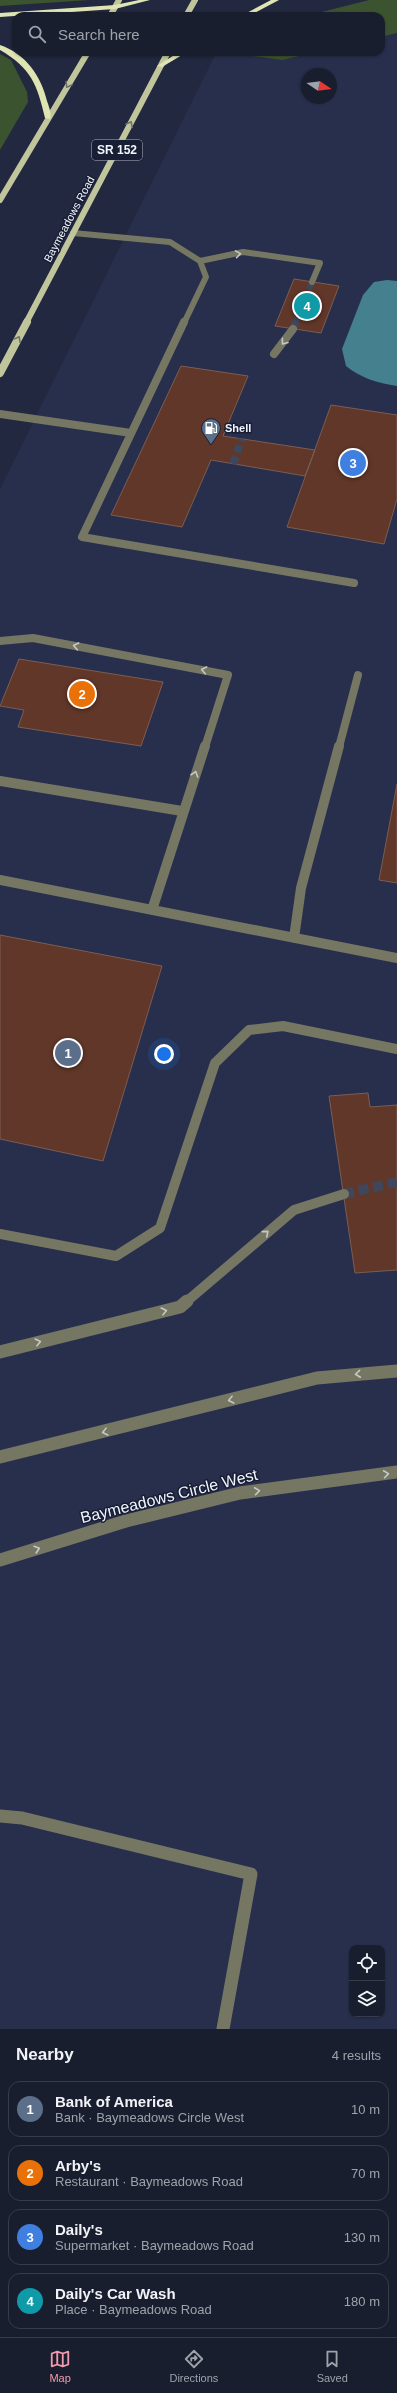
<!DOCTYPE html>
<meta charset="utf-8">
<style>
body{margin:0;font-family:Helvetica,sans-serif;background:#262b3b;color:#f1f3f6}
.controls{position:absolute;right:12px;bottom:12px;display:grid;overflow:hidden;border-radius:8px;box-shadow:0 1px 3px #0004}
.controls button{width:36px;height:36px;display:grid;place-items:center;padding:0;border:0;border-bottom:1px solid #373c4b;background:#191e2f;color:#f1f3f6;font:20px sans-serif}
.compass{position:absolute;left:301px;top:68px;width:36px;height:36px;border-radius:50%;background:#191e2f;box-shadow:0 1px 3px #0004;rotate:103deg}
.you{position:absolute;left:164px;top:1054px;width:14px;height:14px;margin:-10px;border:3px solid #fff;border-radius:50%;background:#1a73e8;box-shadow:0 0 0 6px #1a73e833}
.badge{display:grid;place-items:center;width:26px;height:26px;border-radius:50%;background:#f39aac;color:#fff;font-size:13px;font-weight:700}
.pin{position:absolute;translate:-50% -50%;border:2px solid #fff;box-shadow:0 1px 4px #0006}
.list{margin:0;padding:0;list-style:none}
h2{display:flex;justify-content:space-between;align-items:center;height:52px;margin:0;padding:0 16px;font-size:17px}
h2 small{font-size:13px;font-weight:400;color:#9fa2aa}
.list li{display:grid;grid-template-columns:26px 1fr auto;gap:12px;align-items:center;box-sizing:border-box;height:56px;margin:0 8px 8px;padding:0 8px;border:1px solid #373c4b;border-radius:12px}
.list b{display:block;font-size:15px;white-space:nowrap}
.list p{margin:0;font-size:13px;white-space:nowrap;color:#9fa2aa}
.list em{font-size:13px;font-style:normal;color:#9fa2aa}
.icon{flex:none;width:22px;height:22px;fill:none;stroke:currentColor;stroke-width:2;stroke-linecap:round;stroke-linejoin:round}
.map{position:relative;flex:none;width:397px;height:2029px;overflow:hidden}
.search{position:absolute;background:#191e2f;box-shadow:0 1px 3px #0004;left:12px;right:12px;top:12px;height:44px;display:flex;align-items:center;gap:10px;box-sizing:border-box;padding:0 14px;border-radius:12px;color:#9fa2aa;font-size:15px}
.sheet{height:308px;background:#191e2f}
nav{display:flex;justify-content:space-around;align-items:center;box-sizing:border-box;height:56px;border-top:1px solid #373c4b;background:#191e2f;font-size:11px;color:#9fa2aa}
nav a{display:grid;justify-items:center;gap:2px}
nav .on{color:#f39aac}
.map>svg:first-child{display:block}
.built{fill:#272f4c;fill-rule:evenodd}
.green{fill:#3b532f}
.water{fill:#45808e}
.building{fill:#603728;stroke:#7c5d52}
.lines{fill:none;stroke-linecap:round;stroke-linejoin:round}
.minor-tunnel-far2{stroke:#40475c;stroke-width:6;stroke-dasharray:6 3;stroke-linecap:butt}
.minor-tunnel-far1{stroke:#40475c;stroke-width:8;stroke-dasharray:8 4;stroke-linecap:butt}
.minor-tunnel{stroke:#40475c;stroke-width:10;stroke-dasharray:10 5;stroke-linecap:butt}
.minor-far3{stroke:#757763;stroke-width:6}
.minor-far2{stroke:#757763;stroke-width:8}
.minor-far1{stroke:#757763;stroke-width:10}
.minor{stroke:#757763;stroke-width:13}
.major-far1{stroke:#c1c59c;stroke-width:6}
.major{stroke:#c1c59c;stroke-width:8}
.highway{fill:#dfe4b3;fill-rule:evenodd}
.oneway{stroke:#6c7268}
.oneway2{stroke:#c6c9c8}
.labels{text-anchor:middle;dominant-baseline:central;stroke-width:3;stroke-linejoin:round;paint-order:stroke}
.far-street-label{font-size:11px;fill:#f1f5fe;stroke:#181e34}
.far-poi-label{font-size:11px;font-weight:bold;fill:#f1f5fe;stroke:#181e34;text-anchor:start}
.shield{fill:#181e34;stroke:#b0b4c1;stroke-width:1}
.shield-label{font-size:12px;font-weight:bold;fill:#f1f5fe}
.near-street-label{font-size:16px;fill:#f1f5fe;stroke:#181e34}
</style>
<div class="map">
<svg width="397" height="2029" viewBox="0 0 397 2029">
<rect width="100%" height="100%" fill="#21283f"/>
<path class="built" d="M397,33V2029H0V489L216,53L244,55L282,60L317,52H381V37ZM307,74H331V98H307ZM352,1948H382V2014H352Z"/>
<path class="green" d="M0,0H90L0,6Z
M369,0H397V33L381,37V16H306Z
M245,52H317L282,60L244,55Z
M0,54L11,60L27,92L28,102L0,150Z"/>
<path class="water" d="M387,280L397,281V386C377,383 361,378 346,366L342,349L363,295L374,282Z"/>
<path class="building" d="M294,279L339,286L321,333L275,326Z
M181,366L248,376L223,436L315,450L305,476L211,460L182,527L111,515Z
M331,405L397,415V499L384,544L287,527Z
M19,659L163,682L141,746L18,727L24,710L0,706Z
M397,784V883L379,880Z
M0,935L162,966L103,1161L0,1139Z
M368,1093L370,1107L397,1105V1270L355,1273L329,1096Z"/>
<g class="lines">
<path class="minor-tunnel-far2" d="M295,323L312,282"/>
<path class="minor-tunnel-far1" d="M293,329L296,322
M233,464L242,439"/>
<path class="minor-tunnel" d="M344,1194L397,1182"/>
<path class="minor-far3" d="M73,233L170,242L200,261L206,277L184,323
M200,261L243,252L320,263L312,282"/>
<path class="minor-far2" d="M184,322L82,537L354,583
M274,354L293,329
M0,414L131,433
M0,641L33,638L228,675L205,747
M339,747L358,675"/>
<path class="minor-far1" d="M0,781L182,811
M0,880L397,958
M152,910L205,746
M294,938L301,888L339,746
M0,1234L116,1256L160,1228L215,1063L249,1030L283,1026L397,1049
M186,1302L294,1210L344,1194"/>
<path class="minor" d="M0,1352L180,1307L187,1301
M0,1457L317,1378L397,1371
M0,1560L126,1521L240,1493L397,1472
M0,1816L22,1818L251,1874L223,2029"/>
<path class="major-far1" d="M110,16L119,0
M186,16L195,0
M0,200L88,52
M26,323L168,52"/>
<path class="major" d="M0,373L27,322"/>
<path class="highway" d="M139,0H150L115,9L0,17V13L115,5Z
M271,0H279L249,16H241Z
M0,45C26,54 41,76 47,101C49,107 52,114 50,119L45,118C37,84 31,68 0,50Z
M179,52H187L162,67L157,66Z"/>
</g>
<defs><path id="oneway-chevron" d="M-2-3.5L2.5 0L-2 3.5" fill="none" stroke-width="1.6" stroke-linecap="round" stroke-linejoin="round"/></defs>
<g class="oneway">
<use href="#oneway-chevron" transform="translate(68 85) rotate(121)"/>
<use href="#oneway-chevron" transform="translate(130 124) rotate(-62)"/>
<use href="#oneway-chevron" transform="translate(18 339) rotate(-62)"/>
</g>
<g class="oneway2">
<use href="#oneway-chevron" transform="translate(238 254) rotate(-9)"/>
<use href="#oneway-chevron" transform="translate(284 342) rotate(127)"/>
<use href="#oneway-chevron" transform="translate(76 646) rotate(-169)"/>
<use href="#oneway-chevron" transform="translate(204 670) rotate(-169)"/>
<use href="#oneway-chevron" transform="translate(195 774) rotate(-71)"/>
<use href="#oneway-chevron" transform="translate(266 1233) rotate(-41)"/>
<use href="#oneway-chevron" transform="translate(164 1311) rotate(-14)"/>
<use href="#oneway-chevron" transform="translate(38 1342) rotate(-14)"/>
<use href="#oneway-chevron" transform="translate(358 1374) rotate(174)"/>
<use href="#oneway-chevron" transform="translate(231 1400) rotate(166)"/>
<use href="#oneway-chevron" transform="translate(105 1432) rotate(166)"/>
<use href="#oneway-chevron" transform="translate(386 1474) rotate(-8)"/>
<use href="#oneway-chevron" transform="translate(257 1491) rotate(-8)"/>
<use href="#oneway-chevron" transform="translate(37 1549) rotate(-17)"/>
</g>
<defs>
<g id="fuel-pin" transform="scale(1)"><path d="M0 17L-7.5 6A9.5 9.5 0 1 1 7.5 6Z" fill="#5c6f8a" stroke="#181e34"/><path d="M-5.5-6h7V0h2V4h1.3V-2.5L3-4.5l.8-.8L6-3V5H2.5V1h-1V6h-7ZM-4.2-4.7v3.2H.2V-4.7Z" fill="#fff"/></g>
</defs>
<g fill-rule="evenodd">
<use href="#fuel-pin" x="211" y="428"/>
</g>
<g class="labels">
<g class="far-street-label">
<text transform="translate(69 219) rotate(-62)">Baymeadows Road</text>
</g>
<g class="far-poi-label">
<text x="225" y="428">Shell</text>
</g>
<rect class="shield" x="92" y="140" width="50" height="20" rx="3"/>
<g class="shield-label">
<text x="117" y="150">SR 152</text>
</g>
<g class="near-street-label">
<text transform="translate(169 1496) rotate(-14)">Baymeadows Circle West</text>
</g>
</g>
</svg>
<div class="controls">
<button><svg class="icon" aria-label="locate" viewBox="0 0 24 24"><circle cx="12" cy="12" r="6"/><path d="M12 2v4M12 18v4M2 12h4M18 12h4"/></svg></button>
<button><svg class="icon" aria-label="layers" viewBox="0 0 24 24"><path d="M12 4l9 5-9 5-9-5zM3 14l9 5 9-5"/></svg></button>
</div>
<svg class="compass" viewBox="-18 -18 36 36"><path d="M0-13l5 13h-10z" fill="#e53935"/><path d="M0 13l5-13h-10z" fill="#9fa2aa"/></svg>
<div class="you"></div>
<div class="pin badge" style="left:68px;top:1053px;background:#5c6f8a">1</div>
<div class="pin badge" style="left:82px;top:694px;background:#e8710a">2</div>
<div class="pin badge" style="left:353px;top:463px;background:#3f7fe0">3</div>
<div class="pin badge" style="left:307px;top:306px;background:#0f9aa8">4</div>
<div class="search"><svg class="icon" aria-label="search" viewBox="0 0 24 24"><circle cx="10" cy="10" r="6"/><path d="M15 15l6 6"/></svg>Search here</div>
</div>
<section class="sheet">
<h2>Nearby<small>4 results</small></h2>
<ul class="list">
<li><span class="badge" style="background:#5c6f8a">1</span><div><b>Bank of America</b><p>Bank · Baymeadows Circle West</p></div><em>10 m</em></li>
<li><span class="badge" style="background:#e8710a">2</span><div><b>Arby's</b><p>Restaurant · Baymeadows Road</p></div><em>70 m</em></li>
<li><span class="badge" style="background:#3f7fe0">3</span><div><b>Daily's</b><p>Supermarket · Baymeadows Road</p></div><em>130 m</em></li>
<li><span class="badge" style="background:#0f9aa8">4</span><div><b>Daily's Car Wash</b><p>Place · Baymeadows Road</p></div><em>180 m</em></li>
</ul>
</section>
<nav>
<a class="on"><svg class="icon" aria-label="map" viewBox="0 0 24 24"><path d="M3 6l6-2 6 2 6-2v14l-6 2-6-2-6 2zM9 4v14M15 6v14"/></svg>Map</a>
<a><svg class="icon" aria-label="directions" viewBox="0 0 24 24"><path d="M12 3l9 9-9 9-9-9zM9 14v-3h6M13 9l2 2-2 2"/></svg>Directions</a>
<a><svg class="icon" aria-label="saved" viewBox="0 0 24 24"><path d="M7 4h10v16l-5-4-5 4z"/></svg>Saved</a>
</nav>
